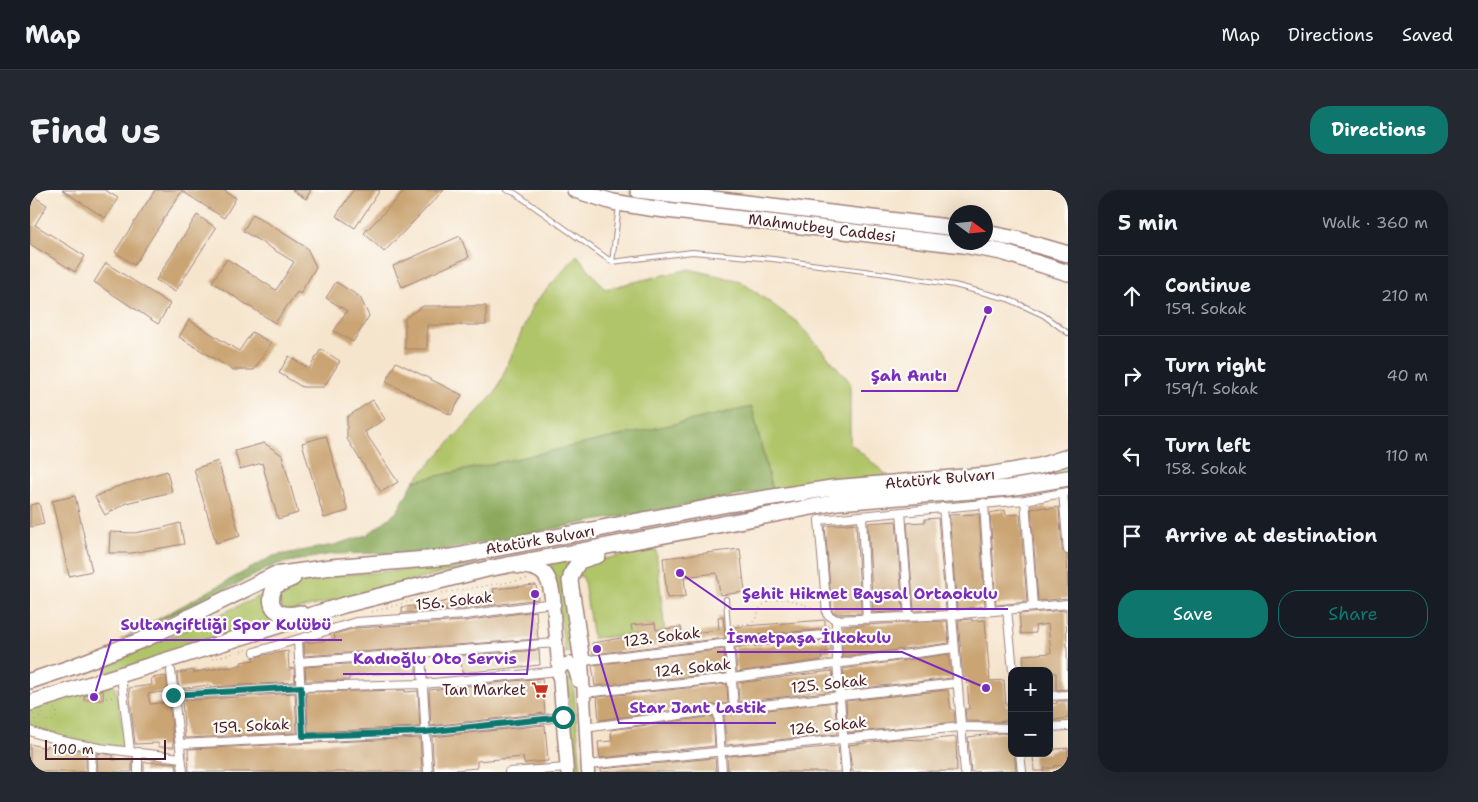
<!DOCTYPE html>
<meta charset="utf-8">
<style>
body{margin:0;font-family:"Shantell Sans",sans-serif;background:#242831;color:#f1f3f6}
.controls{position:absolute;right:15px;bottom:15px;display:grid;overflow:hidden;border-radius:10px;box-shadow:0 5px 20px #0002}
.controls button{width:45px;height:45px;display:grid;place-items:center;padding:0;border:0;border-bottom:1px solid #363941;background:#171b24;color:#f1f3f6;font:25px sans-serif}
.compass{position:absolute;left:918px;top:15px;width:45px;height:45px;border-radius:50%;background:#171b24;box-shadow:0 5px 20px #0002;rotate:105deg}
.scale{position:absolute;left:15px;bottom:12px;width:121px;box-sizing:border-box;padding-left:5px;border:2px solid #4a1f2b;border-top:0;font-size:14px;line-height:18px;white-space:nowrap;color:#4a1f2b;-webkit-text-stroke:4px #fdfcf7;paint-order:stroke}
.stop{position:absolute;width:15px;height:15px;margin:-11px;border:4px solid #0f766e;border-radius:50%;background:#fff}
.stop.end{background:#0f766e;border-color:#fff;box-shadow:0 1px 5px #0008}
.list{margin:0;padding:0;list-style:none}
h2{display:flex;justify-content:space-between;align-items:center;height:65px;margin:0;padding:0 20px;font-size:21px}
h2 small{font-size:16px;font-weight:400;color:#9ea1a6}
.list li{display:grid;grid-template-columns:32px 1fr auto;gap:15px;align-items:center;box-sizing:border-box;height:80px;padding:0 20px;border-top:1px solid #363941}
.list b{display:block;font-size:19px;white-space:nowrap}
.list p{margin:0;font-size:16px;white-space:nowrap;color:#9ea1a6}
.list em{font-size:16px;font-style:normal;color:#9ea1a6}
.actions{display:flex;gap:10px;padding:15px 20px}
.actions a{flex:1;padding:11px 0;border:1px solid #0f766e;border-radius:20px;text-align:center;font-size:18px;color:#0f766e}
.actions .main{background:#0f766e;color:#fff}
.icon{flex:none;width:28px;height:28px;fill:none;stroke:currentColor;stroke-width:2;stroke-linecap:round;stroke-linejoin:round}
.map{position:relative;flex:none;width:1038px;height:582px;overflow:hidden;border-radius:20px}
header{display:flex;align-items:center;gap:30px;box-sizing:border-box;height:70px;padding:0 25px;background:#171b24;border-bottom:1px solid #363941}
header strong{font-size:24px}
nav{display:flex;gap:28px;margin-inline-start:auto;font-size:18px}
.intro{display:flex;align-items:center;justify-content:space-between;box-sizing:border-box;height:120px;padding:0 30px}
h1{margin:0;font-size:35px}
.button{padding:12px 22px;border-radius:20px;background:#0f766e;color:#fff;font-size:18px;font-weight:700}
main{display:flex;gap:30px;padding:0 30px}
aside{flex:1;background:#171b24;border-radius:20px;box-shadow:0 5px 20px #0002}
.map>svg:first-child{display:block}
.green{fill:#b0c469;stroke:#7d724a}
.forest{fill:#8caa5d;stroke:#6b6444}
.building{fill:#caa473}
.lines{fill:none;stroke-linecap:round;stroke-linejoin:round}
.lane-casing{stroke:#a0827c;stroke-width:6}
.street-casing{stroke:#a0827c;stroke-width:10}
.primary-casing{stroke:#a0827c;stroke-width:15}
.highway-casing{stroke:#a0827c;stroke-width:18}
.path{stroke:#a0827c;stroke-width:1;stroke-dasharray:1 4;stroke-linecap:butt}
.lane{stroke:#fff;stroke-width:4}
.street{stroke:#fff;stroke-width:8}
.primary{stroke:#fff;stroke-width:12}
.highway{stroke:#fff;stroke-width:15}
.route{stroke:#0f766e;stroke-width:6}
.labels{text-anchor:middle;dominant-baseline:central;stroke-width:4.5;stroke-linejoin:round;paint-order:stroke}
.street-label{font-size:15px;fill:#4a1f2b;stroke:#fdfcf7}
.poi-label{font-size:15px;fill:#4a1f2b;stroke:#fdfcf7;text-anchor:end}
.leader{fill:none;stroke:#7b2cbf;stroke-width:2}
.callout-dot{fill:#7b2cbf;stroke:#fdfcf7;stroke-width:2}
.callout-label{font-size:16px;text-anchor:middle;font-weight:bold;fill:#7b2cbf;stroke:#fdfcf7;stroke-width:4.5;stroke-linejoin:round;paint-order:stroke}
</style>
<header>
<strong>Map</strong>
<nav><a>Map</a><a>Directions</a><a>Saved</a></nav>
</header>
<div class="intro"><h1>Find us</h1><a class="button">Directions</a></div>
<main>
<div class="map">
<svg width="1038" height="582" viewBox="0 0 1038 582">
<rect width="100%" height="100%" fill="#fdfcf7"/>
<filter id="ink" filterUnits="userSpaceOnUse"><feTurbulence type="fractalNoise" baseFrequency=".02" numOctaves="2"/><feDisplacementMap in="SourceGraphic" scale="10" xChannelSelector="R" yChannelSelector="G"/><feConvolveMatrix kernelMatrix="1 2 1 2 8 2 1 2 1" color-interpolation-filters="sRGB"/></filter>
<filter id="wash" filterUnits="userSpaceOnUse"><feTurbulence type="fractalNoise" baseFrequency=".0096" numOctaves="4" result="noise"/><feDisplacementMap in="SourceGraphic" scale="20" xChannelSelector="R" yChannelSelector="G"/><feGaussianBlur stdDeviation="1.12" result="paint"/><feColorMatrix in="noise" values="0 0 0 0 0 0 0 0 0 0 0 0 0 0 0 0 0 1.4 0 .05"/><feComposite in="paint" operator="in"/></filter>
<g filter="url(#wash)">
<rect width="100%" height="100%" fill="#f6e5cd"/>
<path class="green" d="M547,65L575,99L659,79L710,91L767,132L820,192V253L858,286L742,300L722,217L384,291L466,202L503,115Z
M1038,274V282L985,292L984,288Z
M626,359L635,443L563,448L553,387L548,386L550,379L559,372Z
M544,367L534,387L543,462L535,463L525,389L522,379L516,373Z
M449,374L257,422L251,418L249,411V403L253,397L287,387Z
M237,403L238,423L249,432L77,483L75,476Z
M536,481H542L551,582H545Z
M85,495L95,551L91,557L29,548L0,538V517Z"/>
<path class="forest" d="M722,217L742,300L564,331L404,362L302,364L248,374L90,450L243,366L304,355L337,345L367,322L384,291Z"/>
<g id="blocks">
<path class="building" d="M32,0H75L88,8L75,28Z
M125,0H193L206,8L194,28L152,1L104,75L85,62Z
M262,0H281L276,9Z
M323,0H350L325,38L306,26Z
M376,0H414L354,62L334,43Z
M0,4L17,15L5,35L55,66L45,82L0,54Z
M223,24L277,58L286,77L270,104L267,102L245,133L182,92L197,69L246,100L264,72L213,41Z
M167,25L186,38L145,102L126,90Z
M430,46L439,67L372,97L363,76Z
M76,73L140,114L128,134L64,92Z
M306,92L330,107L339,126L323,152L304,141L317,121L296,108Z
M393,116H456V135H397V159H375V128Z
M159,130L209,161L222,142L241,153L224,180H203L149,147Z
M291,159L310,171L294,197H272L249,183L259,166L279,179Z
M366,172L432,205L421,225L356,192Z
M343,210L355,229L335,242L368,292L351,302L317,249V227Z
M296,246L318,321L294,328L272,253Z
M234,253L252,265L268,323L248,329L232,273L210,279L205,261Z
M188,271L210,346L186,353L164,279Z
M137,281L142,302L96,313L75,325L65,307L86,297Z
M45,306L62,381L39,386L22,311Z
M9,313L14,334L0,337V315Z
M1016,317V319L1029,317L1032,360L1037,365L1038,408L1008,411L1001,319Z
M975,320L976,325L990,324L997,412L966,415L960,323Z
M949,324L955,416L927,419L919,325Z
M908,328L916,420L884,421L877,333L895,332V329Z
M866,331L873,421L843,423L838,333Z
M150,333L154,354L102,363H79L80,342L104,343L132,338Z
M826,333L831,423L808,424L802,421L795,336Z
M710,359L715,402L690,405L687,383L654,387L656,406L637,408L633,368Z
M506,395L508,409L434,419L372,423V417L384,416V419L422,410L454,406V404L464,403L463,399Z
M1036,420L1038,499L1026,500V483H1023V481H994L993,465L1021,463L1018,434L1005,436L1006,443L991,444L989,424Z
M506,421L508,449L274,466V453L305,449L304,444L327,438L435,431Z
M693,426L695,448L563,464L562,453L603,446L601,435L625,433L626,440L651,437L652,444L689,440L688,427Z
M942,429V431L955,430L960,491L974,490L976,516L981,515L982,530L968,532L936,531L935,519H939L937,487H933L928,430Z
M795,430V437L798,436V439L702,447V437Z
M917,431L919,453L812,467V454H814L813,436Z
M799,450L801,461L791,462L792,470L707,482L705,458Z
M694,459L696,483L565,496L562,475Z
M509,460L510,475L432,483L431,466Z
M258,461L259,479L264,478L265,492L180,497L179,495L149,499L147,483L163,480L164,483L175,480V481L194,477L195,478L203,477L212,474L211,472L224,470L223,467Z
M918,464L922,488L815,500L813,479Z
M386,469V483L341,484L319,487V490L276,491L275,477Z
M802,481L804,501L709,512L708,493Z
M136,486L138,501L118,504L120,514L139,512L144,557H129L128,553L105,554L99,498L122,495L121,488Z
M512,488L515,523L401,536L399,500Z
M697,494L698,513L569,530L567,507Z
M73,500V510H54V506Z
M375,500V502L388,501L390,537L280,542L278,540L276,502Z
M918,500L921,519L924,521L925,532L818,543L816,511Z
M265,503L267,543L155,548L152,511Z
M1027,511H1038V528L1019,531V514L1027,513Z
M805,512L807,544L696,555L694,525Z
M683,526L685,556L570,568L568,552L582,551L581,540Z
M515,535L518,571L494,573L493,567L447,571V578L404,582L402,547Z
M971,543L982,544V563H984L986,580L941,582L938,547Z
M926,547L927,581L822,582L819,555L866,549L894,550Z
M390,548L392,582H159L158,559Z
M0,554L16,558L17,555L56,561V582H0Z
M808,556L810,582H698L697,566Z
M1038,558V575L1024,576V578H1014V581H1004L1003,564L1019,563V561L1025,560V559Z
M67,563L83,565V570L102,569V582H68Z
M685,568L686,582H571V579Z
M114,572L146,573L147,582H114Z"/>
</g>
</g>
<g filter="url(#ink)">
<use href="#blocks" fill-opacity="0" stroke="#a0827c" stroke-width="1"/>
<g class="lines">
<g class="lane-casing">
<path id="lane" d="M476,0L485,3L582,72L589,16
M582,72L662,62L743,69L857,84L924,95L978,109L1013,125L1038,143
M696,409L699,453"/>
</g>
<g class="street-casing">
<path id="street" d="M1033,303L1038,360
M995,310L1003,417
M954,313L961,421
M913,317L935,582
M871,322L879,426
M832,326L837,429
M977,419L983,481
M806,430L797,424L789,330L995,310L1038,302
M806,430L921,425L1038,414
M806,430L807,473L816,582
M268,450L273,546
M699,453L704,518
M225,462L326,432L435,425L523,413
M391,464L398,582
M552,471L699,453L806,444
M269,472L526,453
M141,481L153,582
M92,494L100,561
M553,503L702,488L924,458
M143,505L271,497L393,494L529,481
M1019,506L1038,505
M688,520L692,582
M1019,537L1038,536
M554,538L688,520L927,493
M0,541C47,559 101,561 151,568
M150,554L395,542L533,527
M61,556L62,582
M108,562V582
M990,563L992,582
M557,575L931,537L982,538
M479,582L537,578"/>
</g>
<g class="primary-casing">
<path id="primary" d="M523,413L537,582
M552,471L558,582
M529,481L532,476L539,473C546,477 546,484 548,491"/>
</g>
<g class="highway-casing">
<path id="highway" d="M545,0L583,12L619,18L933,55L972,62L1038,83
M608,0L926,38
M956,43L986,49L1038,64
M489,376C516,376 521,388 523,413
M263,388L245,396C235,418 248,428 270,423
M552,471L540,391L542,383L549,371L568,365
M0,491L42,477L117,448L244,385L301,377L421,367L698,314L802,298L958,285L1010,276L1038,267
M0,513L314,415L457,379L808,312L979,298L1038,288"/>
</g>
<path class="path" d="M412,403L497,389
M342,422L399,406
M703,435C709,434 718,435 723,432C728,429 727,420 732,416C749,402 769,413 787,420
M182,469L219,459
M76,508L85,507
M13 524a7 7 0 1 1 14 0a7 7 0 1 1-14 0Z
M2 521a4 4 0 1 1 8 0a4 4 0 1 1-8 0Z
M0,532L13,526"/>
<use href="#lane" class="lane"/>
<use href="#street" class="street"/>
<use href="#primary" class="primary"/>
<use href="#highway" class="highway"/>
</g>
</g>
<g class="lines" filter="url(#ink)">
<path class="route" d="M143,505L271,497L273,546L395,542L533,527"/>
</g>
<defs>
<g id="supermarket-bare" transform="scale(1.35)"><path d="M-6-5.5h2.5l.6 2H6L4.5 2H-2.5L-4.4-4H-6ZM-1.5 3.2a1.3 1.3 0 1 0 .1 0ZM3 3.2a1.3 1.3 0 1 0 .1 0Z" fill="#c8321e" stroke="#fdfcf7" stroke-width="2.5" paint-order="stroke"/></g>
</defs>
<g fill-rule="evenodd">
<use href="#supermarket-bare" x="510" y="500"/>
</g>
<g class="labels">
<g class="street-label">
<text transform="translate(792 38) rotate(7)">Mahmutbey Caddesi</text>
<text transform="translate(910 289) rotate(-5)">Atatürk Bulvarı</text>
<text transform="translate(510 350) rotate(-10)">Atatürk Bulvarı</text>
<text transform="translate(424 411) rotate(-6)">156. Sokak</text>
<text transform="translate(632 447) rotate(-7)">123. Sokak</text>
<text transform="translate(663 478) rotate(-6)">124. Sokak</text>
<text transform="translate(799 494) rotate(-6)">125. Sokak</text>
<text transform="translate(221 536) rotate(-3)">159. Sokak</text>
<text transform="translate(798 536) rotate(-6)">126. Sokak</text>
</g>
<g class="poi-label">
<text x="496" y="500">Tan Market</text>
</g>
</g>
<path class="leader" d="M958 120L927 201H831M650 383L702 419H978M64 507L81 450H312M956 498L872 462H687M505 404L497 484H313M567 459L589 533H746"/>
<g class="callout-dot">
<circle cx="958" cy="120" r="5"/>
<circle cx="650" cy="383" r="5"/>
<circle cx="64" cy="507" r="5"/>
<circle cx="956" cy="498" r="5"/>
<circle cx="505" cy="404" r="5"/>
<circle cx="567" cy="459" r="5"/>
</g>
<g class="callout-label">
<text x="879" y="191">Şah Anıtı</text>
<text x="840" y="409">Şehit Hikmet Baysal Ortaokulu</text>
<text x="196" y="440">Sultançiftliği Spor Kulübü</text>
<text x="779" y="453">İsmetpaşa İlkokulu</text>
<text x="405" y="474">Kadıoğlu Oto Servis</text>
<text x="668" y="523">Star Jant Lastik</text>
</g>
</svg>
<div class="controls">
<button>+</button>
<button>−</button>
</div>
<svg class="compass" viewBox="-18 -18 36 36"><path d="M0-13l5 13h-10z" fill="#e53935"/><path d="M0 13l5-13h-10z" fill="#9ea1a6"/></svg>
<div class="scale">100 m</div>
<div class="stop" style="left:533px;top:527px"></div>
<div class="stop end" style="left:143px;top:505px"></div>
</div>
<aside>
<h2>5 min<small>Walk · 360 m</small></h2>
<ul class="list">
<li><svg class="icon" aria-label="ahead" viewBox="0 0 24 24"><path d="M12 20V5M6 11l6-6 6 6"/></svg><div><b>Continue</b><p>159. Sokak</p></div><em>210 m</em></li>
<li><svg class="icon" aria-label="right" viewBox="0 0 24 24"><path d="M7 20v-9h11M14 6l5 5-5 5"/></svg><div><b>Turn right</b><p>159/1. Sokak</p></div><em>40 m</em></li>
<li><svg class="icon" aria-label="left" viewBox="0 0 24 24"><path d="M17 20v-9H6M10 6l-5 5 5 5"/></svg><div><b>Turn left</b><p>158. Sokak</p></div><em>110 m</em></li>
<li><svg class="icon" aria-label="arrive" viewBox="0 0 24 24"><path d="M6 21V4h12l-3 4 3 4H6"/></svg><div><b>Arrive at destination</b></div></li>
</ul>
<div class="actions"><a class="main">Save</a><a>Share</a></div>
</aside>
</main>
